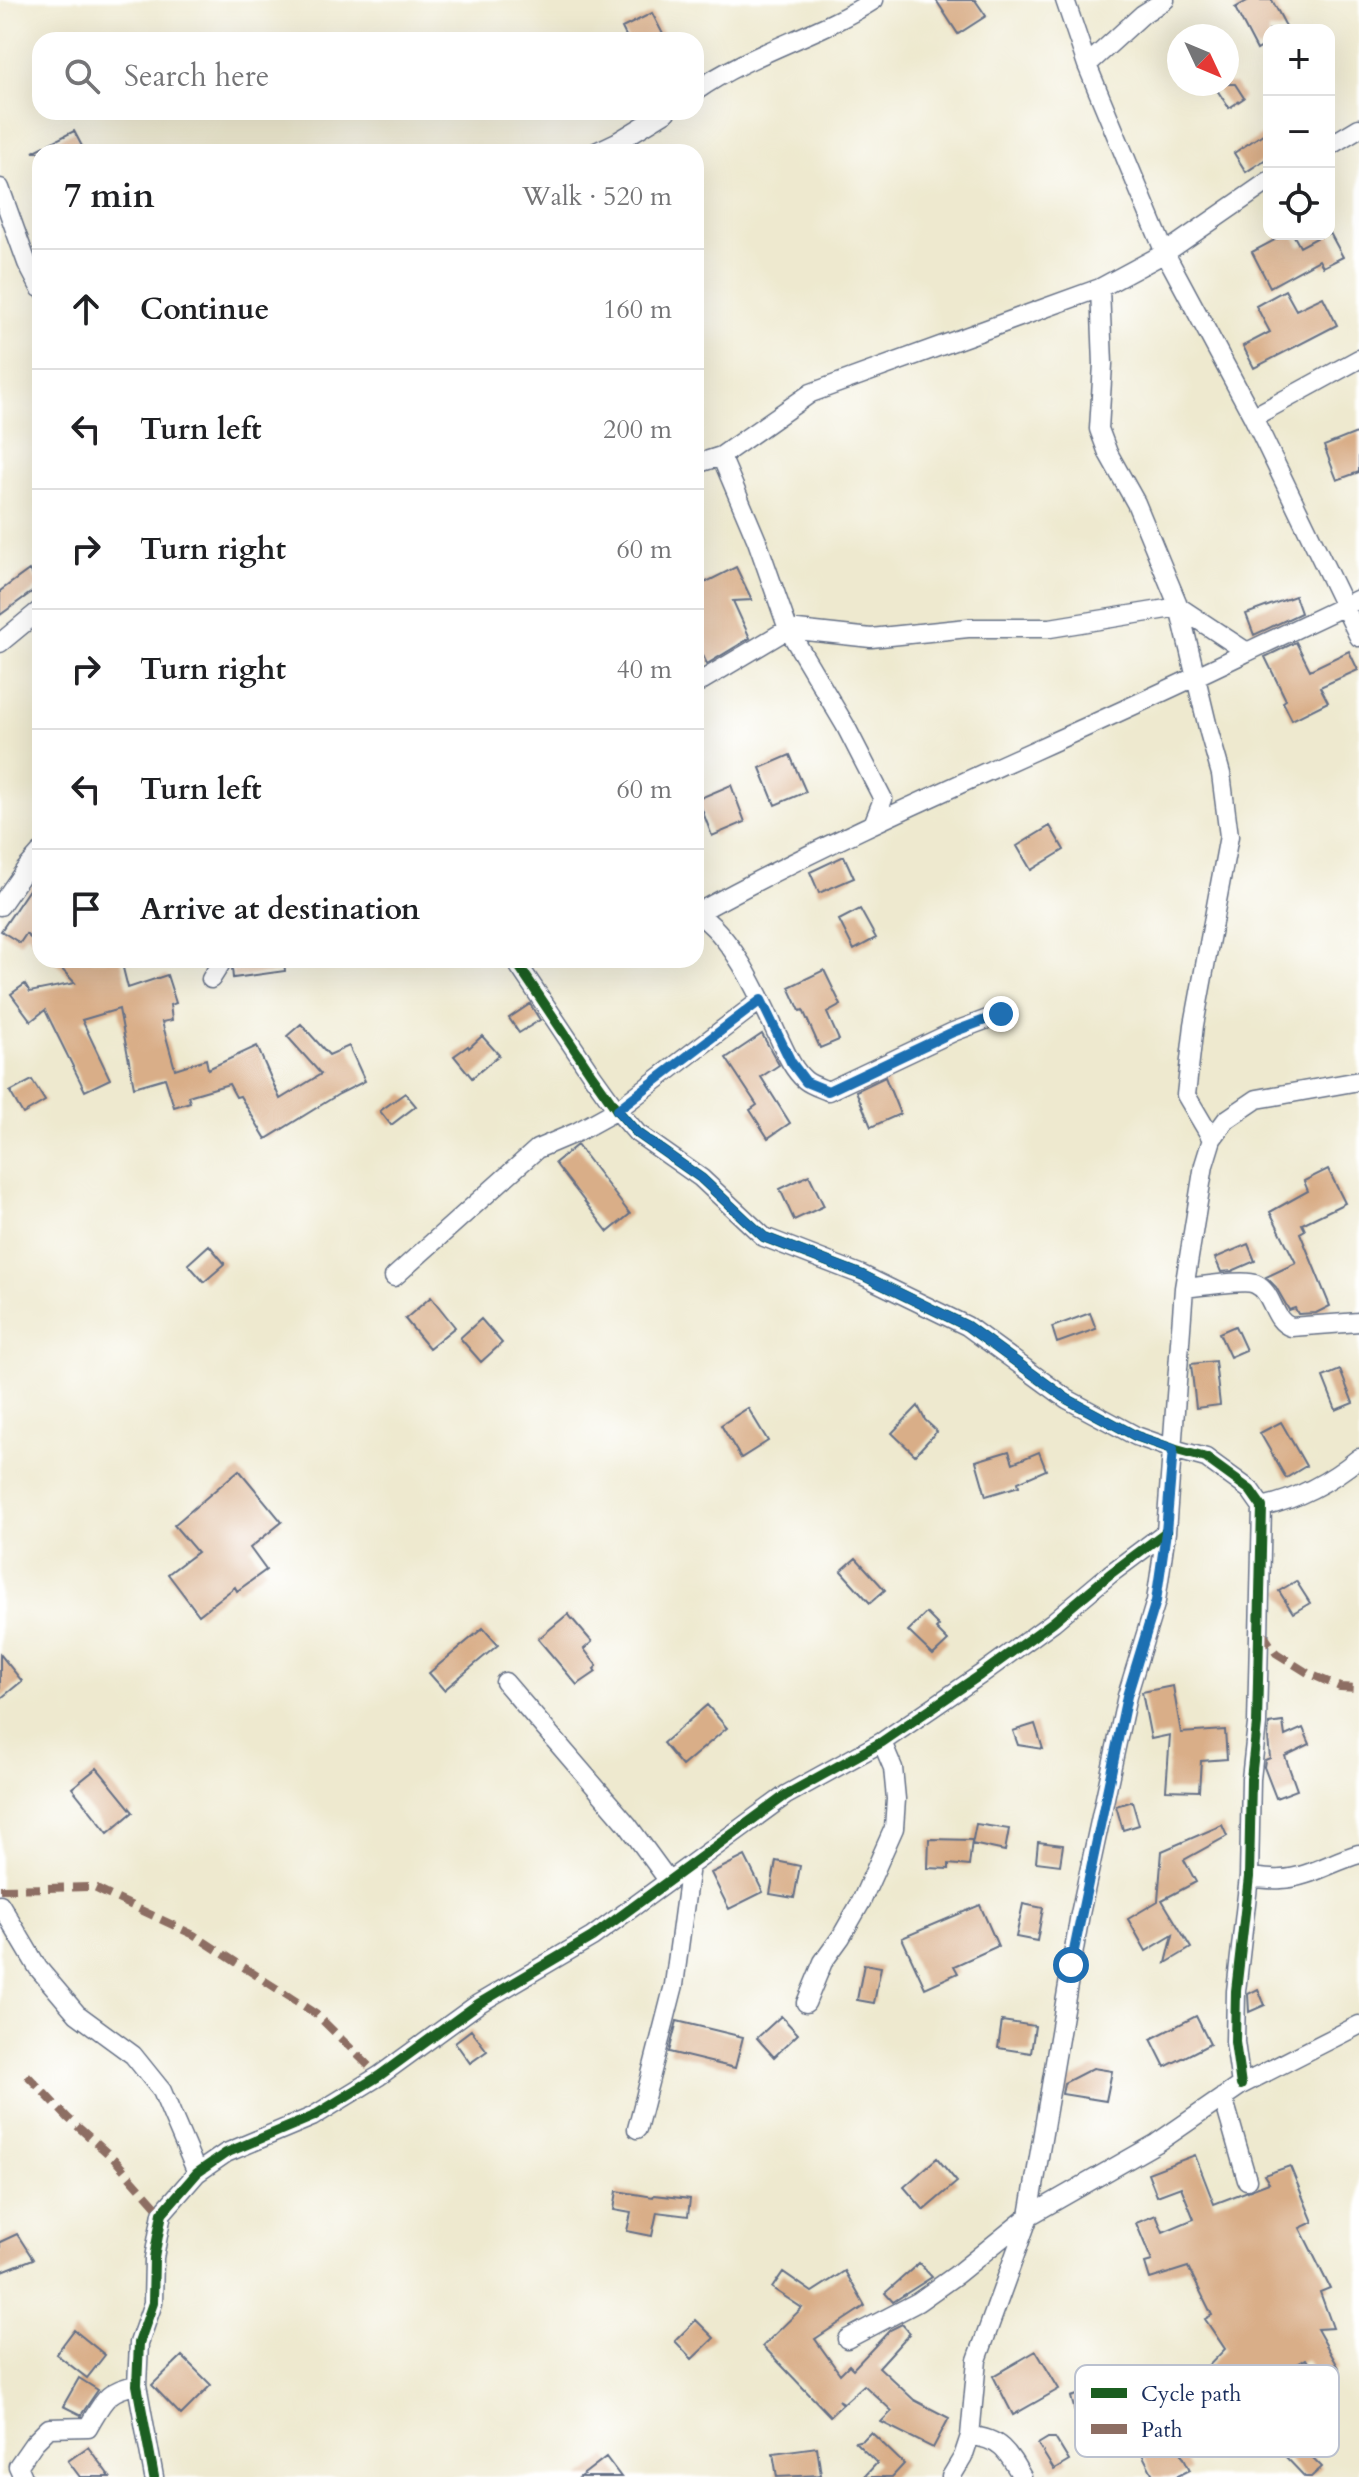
<!DOCTYPE html>
<meta charset="utf-8">
<style>
body{margin:0;font-family:Cardo,serif;background:#f6f6f6;color:#202124}
.controls{position:absolute;right:24px;top:24px;display:grid;overflow:hidden;border-radius:16px;box-shadow:0 8px 32px #0002}
.controls button{width:72px;height:72px;display:grid;place-items:center;padding:0;border:0;border-bottom:2px solid #e0e0e0;background:#fff;color:#202124;font:40px sans-serif}
.compass{position:absolute;left:1167px;top:24px;width:72px;height:72px;border-radius:50%;background:#fff;box-shadow:0 8px 32px #0002;rotate:134deg}
.stop{position:absolute;width:24px;height:24px;margin:-18px;border:6px solid #1f6fb2;border-radius:50%;background:#fff}
.stop.end{background:#1f6fb2;border-color:#fff;box-shadow:0 2px 8px #0008}
.list{margin:0;padding:0;list-style:none}
h2{display:flex;justify-content:space-between;align-items:center;height:104px;margin:0;padding:0 32px;font-size:34px}
h2 small{font-size:26px;font-weight:400;color:#757577}
.list li{display:grid;grid-template-columns:52px 1fr auto;gap:24px;align-items:center;box-sizing:border-box;height:120px;padding:0 32px;border-top:2px solid #e0e0e0}
.list b{display:block;font-size:30px;white-space:nowrap}
.list em{font-size:26px;font-style:normal;color:#757577}
.icon{flex:none;width:44px;height:44px;fill:none;stroke:currentColor;stroke-width:2;stroke-linecap:round;stroke-linejoin:round}
.map{position:relative;flex:none;width:1359px;height:2477px;overflow:hidden}
.search{position:absolute;background:#fff;box-shadow:0 8px 32px #0002;left:32px;top:32px;width:672px;height:88px;display:flex;align-items:center;gap:20px;box-sizing:border-box;padding:0 28px;border-radius:24px;color:#757577;font-size:30px}
.panel{position:absolute;background:#fff;box-shadow:0 8px 32px #0002;left:32px;top:144px;width:672px;height:824px;border-radius:24px}
.map>svg:first-child{display:block}
.building{fill:#d9ae88}
.lines{fill:none;stroke-linecap:round;stroke-linejoin:round}
.street-casing{stroke:#657086;stroke-width:21}
.street{stroke:#fff;stroke-width:18}
.quiet{stroke:#8d6e63;stroke-width:8;stroke-dasharray:16 8;stroke-linecap:butt}
.cycleway-casing{stroke:#fff;stroke-width:15}
.cycleway{stroke:#1b5e20;stroke-width:10}
.route{stroke:#1f6fb2;stroke-width:10}
.key{fill:#fff;stroke:#bbc1cf;stroke-width:2}
.key-label{font-size:22px;fill:#1b2f5e}
</style>
<div class="map">
<svg width="1359" height="2477" viewBox="0 0 1359 2477">
<rect width="100%" height="100%" fill="#fff"/>
<filter id="ink" filterUnits="userSpaceOnUse"><feTurbulence type="fractalNoise" baseFrequency=".0125" numOctaves="2"/><feDisplacementMap in="SourceGraphic" scale="16" xChannelSelector="R" yChannelSelector="G"/><feConvolveMatrix kernelMatrix="1 2 1 2 8 2 1 2 1" color-interpolation-filters="sRGB"/></filter>
<filter id="wash" filterUnits="userSpaceOnUse"><feTurbulence type="fractalNoise" baseFrequency=".006" numOctaves="4" result="noise"/><feDisplacementMap in="SourceGraphic" scale="32" xChannelSelector="R" yChannelSelector="G"/><feGaussianBlur stdDeviation="1.8" result="paint"/><feColorMatrix in="noise" values="0 0 0 0 0 0 0 0 0 0 0 0 0 0 0 0 0 1.4 0 .05"/><feComposite in="paint" operator="in"/></filter>
<g filter="url(#wash)">
<rect width="100%" height="100%" fill="#eee9cf"/>
<g id="blocks">
<path class="building" d="M936,0H975L986,16L958,34Z
M1249,0H1272L1288,30H1269V43L1257,50L1235,8Z
M652,13L666,40H628L622,28Z
M1213,84H1235L1244,98L1229,108Z
M1269,130V157L1246,172L1234,153Z
M74,131L85,152H33Z
M1329,231L1343,257L1323,267L1319,260L1270,287L1252,252L1286,234H1293L1300,247L1324,234H1329Z
M1285,290L1296,310L1323,297L1337,325L1254,368L1243,346L1270,332L1256,306Z
M1359,432V472L1337,480L1324,446Z
M736,567L752,600L733,601L750,638L707,664L696,641V587Z
M29,570L40,586L0,615V591Z
M1295,596L1301,613L1254,635L1246,614Z
M1296,642L1310,670L1349,651L1358,670L1320,687L1328,702L1292,720L1283,702L1286,700L1265,657Z
M790,755L806,792L775,805L760,768Z
M731,785L745,822L712,836L698,799Z
M1050,826L1064,850L1031,870L1017,846Z
M844,856L854,878L819,893L810,872Z
M40,873V947L26,934L20,943L1,931Z
M860,909L876,938L854,950L839,920Z
M53,960H121L128,988L167,975L176,1003L170,1005L172,1020L162,1022L175,1069L206,1059L208,1069L257,1046L280,1099L321,1074L287,1036L301,1024L329,1055L349,1046L365,1081L339,1094L266,1139L240,1096L236,1097L229,1084L188,1096L190,1102L174,1107L165,1078L134,1087L119,1009L82,1020L110,1079L85,1091L45,1010L31,1021L11,994L25,984L30,992L75,983Z
M284,960L285,971L233,978L232,968L235,961Z
M824,970L841,1005L827,1013L839,1040L820,1048L803,1010L800,1011L789,987Z
M530,1004L540,1020L519,1033L509,1018Z
M762,1034L779,1065L761,1077L790,1123L768,1138L750,1110L757,1105L726,1058Z
M482,1036L499,1055L472,1078L454,1056L468,1046L469,1048Z
M885,1077L900,1114L871,1127L856,1091Z
M32,1080L45,1101L23,1114L10,1092Z
M405,1093L416,1106L391,1125L380,1111Z
M577,1145L630,1214L608,1232L555,1163Z
M1328,1169L1345,1203L1302,1224L1305,1230L1300,1233L1330,1306L1316,1313L1298,1314L1295,1308L1289,1310L1276,1287L1266,1277L1296,1263L1270,1212L1308,1191L1304,1181Z
M809,1175L824,1206L794,1220L780,1189Z
M1248,1244L1255,1261L1232,1271L1221,1272L1215,1258Z
M209,1245L225,1264L204,1282L188,1264Z
M431,1297L455,1327L429,1348L405,1319Z
M1090,1313L1096,1329L1057,1343L1052,1327Z
M481,1319L502,1343L481,1362L460,1338Z
M1235,1326L1246,1350L1230,1357L1219,1333Z
M1215,1361L1220,1405L1196,1408L1191,1364Z
M1340,1370L1353,1403L1336,1410L1323,1377Z
M918,1406L925,1420L937,1431L915,1455L892,1433Z
M748,1408L768,1441L741,1458L721,1425Z
M1281,1422L1306,1466L1286,1478L1260,1433Z
M1009,1451L1013,1463L1039,1452L1046,1470L1018,1482L1019,1486L986,1496L976,1461Z
M239,1470L282,1522L250,1548L266,1570L237,1591L235,1587L199,1615L168,1574L197,1552L174,1525Z
M856,1558L885,1590L870,1603L841,1571Z
M1296,1581L1310,1603L1293,1613L1279,1591Z
M926,1613L939,1626L936,1629L948,1641L933,1655L908,1631Z
M568,1614L592,1642L584,1649L597,1666L594,1669L596,1672L577,1685L538,1639Z
M483,1628L498,1645L444,1690L429,1673Z
M0,1654L22,1681L0,1699Z
M1173,1686L1181,1733L1225,1730L1227,1759L1201,1761L1199,1791L1166,1790L1170,1735L1151,1739L1142,1692Z
M707,1705L727,1728L682,1766L663,1743Z
M1283,1722L1285,1736L1303,1728L1310,1744L1285,1756L1297,1790L1276,1798L1264,1767L1265,1760L1270,1758L1268,1738L1269,1724Z
M1035,1724L1043,1749L1018,1745L1013,1731Z
M97,1768L133,1812L108,1833L72,1788Z
M1132,1801L1139,1825L1123,1830L1116,1806Z
M976,1824L1009,1829L1005,1851L972,1844Z
M1222,1825L1227,1836L1184,1860L1196,1882L1162,1900L1191,1948L1166,1963L1173,1935L1146,1951L1128,1919L1158,1901L1162,1851Z
M929,1839L972,1840L969,1866L949,1864V1869L928,1868Z
M1038,1842L1063,1845L1060,1865L1036,1862Z
M745,1856L763,1892L729,1909L711,1873Z
M776,1861L800,1866L794,1898L770,1894Z
M1023,1904L1043,1908L1037,1941L1016,1937Z
M980,1905L998,1946L954,1966L958,1973L925,1988L902,1938Z
M864,1964L881,1967L874,2003L857,2000Z
M1258,1989L1265,2005L1249,2012L1248,1994Z
M781,2016L798,2034L774,2057L757,2038Z
M1196,2016L1210,2044L1165,2067L1151,2039Z
M677,2021L743,2037L735,2068L669,2052Z
M1002,2021L1035,2026L1031,2053L998,2048Z
M471,2030L487,2051L470,2063L455,2042Z
M1093,2068L1112,2071L1106,2101L1062,2094L1064,2083Z
M1195,2155L1214,2204L1269,2183L1264,2175L1290,2166L1313,2222L1300,2228L1330,2288L1320,2292L1333,2328L1317,2329L1339,2368L1318,2380L1306,2359L1260,2387L1250,2378L1226,2403L1198,2377L1225,2349L1205,2319L1212,2315L1188,2267L1150,2279L1145,2263L1152,2261L1136,2223L1156,2215L1163,2232L1194,2219L1181,2187L1157,2196L1148,2173Z
M937,2158L957,2182L924,2210L904,2187Z
M617,2191L653,2197L654,2195L690,2199L688,2216L657,2212L652,2236L627,2231L631,2213L614,2210Z
M17,2234L33,2259L0,2272V2242Z
M919,2263L932,2277L893,2302L885,2293Z
M845,2271L865,2306L815,2339L840,2374L849,2365L853,2369L890,2330L902,2324L910,2333L879,2367L914,2400L949,2418L933,2448L881,2422L892,2411L864,2385L844,2403L839,2400L843,2404L830,2416L763,2346L802,2308L772,2288L783,2272L812,2292Z
M696,2320L714,2338L692,2359L675,2341Z
M74,2330L105,2355L87,2378L56,2354Z
M1036,2351L1059,2389L1013,2415L993,2376Z
M182,2356L211,2385L181,2415L152,2385Z
M79,2378L98,2390L81,2415L63,2406Z
M1129,2379L1109,2399L1133,2433L1116,2445L1094,2414L1077,2419L1071,2397Z
M1295,2401L1317,2421L1297,2442L1322,2467L1311,2477H1305L1262,2432Z
M871,2432L904,2464L892,2477H864L877,2463L855,2442L863,2440Z
M1048,2438H1055L1069,2461L1054,2470L1038,2444Z
M1174,2438L1190,2470L1176,2477H1154L1142,2454Z
M88,2447L110,2477H80L68,2461Z
M817,2447L821,2475L777,2477L773,2453Z
M606,2457L621,2477H580Z"/>
</g>
</g>
<g filter="url(#ink)">
<use href="#blocks" fill-opacity="0" stroke="#657086" stroke-width="2"/>
<g class="lines">
<g class="street-casing">
<path id="street" d="M1065,0L1087,65L1165,253L1253,417L1359,637
M1087,65L1143,14L1165,0
M696,91C751,52 818,36 874,0
M1329,146L1359,128
M596,152L617,142L666,112
M0,188L27,263L40,288
M1100,288L1103,364L1099,429L1108,453L1136,503L1179,607L1209,732L1221,774L1229,836L1194,1025L1186,1095L1212,1139
M1253,417L1359,359
M696,464L721,456L811,393L1100,288L1165,253L1269,181
M0,643L40,610
M696,684L788,629L757,541L721,456
M874,822L883,799L845,725L788,629L871,638L968,628H1050L1179,607L1247,652L1359,599
M0,906L25,870L40,853
M696,913C732,935 758,993 776,1032C784,1048 791,1068 805,1080C811,1085 821,1088 828,1091L953,1032L1001,1014
M697,913C875,815 1065,741 1247,652
M515,960L592,1075L617,1110L637,1133L701,1178L764,1237L862,1275L967,1326L1067,1399L1136,1436L1173,1449L1206,1458L1250,1490L1262,1507L1257,1724L1251,1779L1249,1877L1236,1991L1235,2042L1241,2085
M211,979L223,960
M394,1277L537,1149L577,1132L617,1110L761,1000
M1184,1288C1198,1287 1245,1279 1255,1284C1274,1292 1272,1321 1291,1327L1359,1322
M1262,1507C1298,1499 1331,1481 1359,1458
M505,1682L627,1824L668,1880
M1249,1877C1259,1878 1270,1880 1281,1879C1308,1878 1333,1861 1359,1854
M0,1904L38,1968L77,2014L133,2055L162,2091L197,2173
M806,2003L823,1962L841,1937L861,1902L894,1828L896,1799L893,1768L882,1742
M1223,2097L1247,2180
M637,2129L674,1985L690,1865
M847,2339L918,2302L956,2275L1029,2216L1080,1914L1127,1696L1156,1601L1166,1532L1184,1288L1204,1165L1212,1139L1226,1120L1257,1099L1359,1081
M970,2436L977,2360L1029,2216L1157,2143L1241,2085L1359,2025
M23,2477L18,2466L34,2443L49,2428L88,2427C103,2402 106,2390 137,2385
M154,2477L137,2385L139,2343L153,2303L154,2258L162,2213L197,2173L226,2153L312,2117L379,2076L478,2004L592,1937L786,1795L882,1742L980,1675L1053,1622L1110,1574L1166,1532
M951,2477L963,2457L970,2436C1000,2438 1008,2452 1022,2477"/>
</g>
<use href="#street" class="street"/>
<path class="quiet" d="M1261,1631L1276,1653L1308,1673L1340,1687L1359,1688
M0,1889L92,1887L194,1935L316,2014L379,2076
M27,2075L68,2118L114,2159L162,2213"/>
<g class="cycleway-casing">
<path id="cycleway" d="M515,960L592,1075L617,1110L637,1133L701,1178L764,1237L862,1275L967,1326L1067,1399L1136,1436L1173,1449L1206,1458L1250,1490L1262,1507L1257,1724L1251,1779L1249,1877L1236,1991L1235,2042L1241,2085
M154,2477L137,2385L139,2343L153,2303L154,2258L162,2213L197,2173L226,2153L312,2117L379,2076L478,2004L592,1937L786,1795L882,1742L980,1675L1053,1622L1110,1574L1166,1532"/>
</g>
<use href="#cycleway" class="cycleway"/>
</g>
</g>
<g class="lines" filter="url(#ink)">
<path class="route" d="M1001,1014L953,1032L828,1091L806,1082L791,1062L761,1000L617,1110L637,1133L701,1178L764,1237L862,1275L967,1326L1067,1399L1136,1436L1173,1449L1166,1532L1156,1601L1127,1696L1071,1965"/>
</g>
<rect x="1075" y="2365" width="264" height="92" rx="12" class="key"/>
<rect x="1091" y="2388" width="36" height="10" fill="#1b5e20"/>
<rect x="1091" y="2424" width="36" height="10" fill="#8d6e63"/>
<g class="key-label">
<text x="1141" y="2401">Cycle path</text>
<text x="1141" y="2437">Path</text>
</g>
</svg>
<div class="controls">
<button>+</button>
<button>−</button>
<button><svg class="icon" aria-label="locate" viewBox="0 0 24 24"><circle cx="12" cy="12" r="6"/><path d="M12 2v4M12 18v4M2 12h4M18 12h4"/></svg></button>
</div>
<svg class="compass" viewBox="-18 -18 36 36"><path d="M0-13l5 13h-10z" fill="#e53935"/><path d="M0 13l5-13h-10z" fill="#757577"/></svg>
<div class="stop" style="left:1071px;top:1965px"></div>
<div class="stop end" style="left:1001px;top:1014px"></div>
<div class="search"><svg class="icon" aria-label="search" viewBox="0 0 24 24"><circle cx="10" cy="10" r="6"/><path d="M15 15l6 6"/></svg>Search here</div>
<section class="panel">
<h2>7 min<small>Walk · 520 m</small></h2>
<ul class="list">
<li><svg class="icon" aria-label="ahead" viewBox="0 0 24 24"><path d="M12 20V5M6 11l6-6 6 6"/></svg><div><b>Continue</b></div><em>160 m</em></li>
<li><svg class="icon" aria-label="left" viewBox="0 0 24 24"><path d="M17 20v-9H6M10 6l-5 5 5 5"/></svg><div><b>Turn left</b></div><em>200 m</em></li>
<li><svg class="icon" aria-label="right" viewBox="0 0 24 24"><path d="M7 20v-9h11M14 6l5 5-5 5"/></svg><div><b>Turn right</b></div><em>60 m</em></li>
<li><svg class="icon" aria-label="right" viewBox="0 0 24 24"><path d="M7 20v-9h11M14 6l5 5-5 5"/></svg><div><b>Turn right</b></div><em>40 m</em></li>
<li><svg class="icon" aria-label="left" viewBox="0 0 24 24"><path d="M17 20v-9H6M10 6l-5 5 5 5"/></svg><div><b>Turn left</b></div><em>60 m</em></li>
<li><svg class="icon" aria-label="arrive" viewBox="0 0 24 24"><path d="M6 21V4h12l-3 4 3 4H6"/></svg><div><b>Arrive at destination</b></div></li>
</ul>
</section>
</div>
